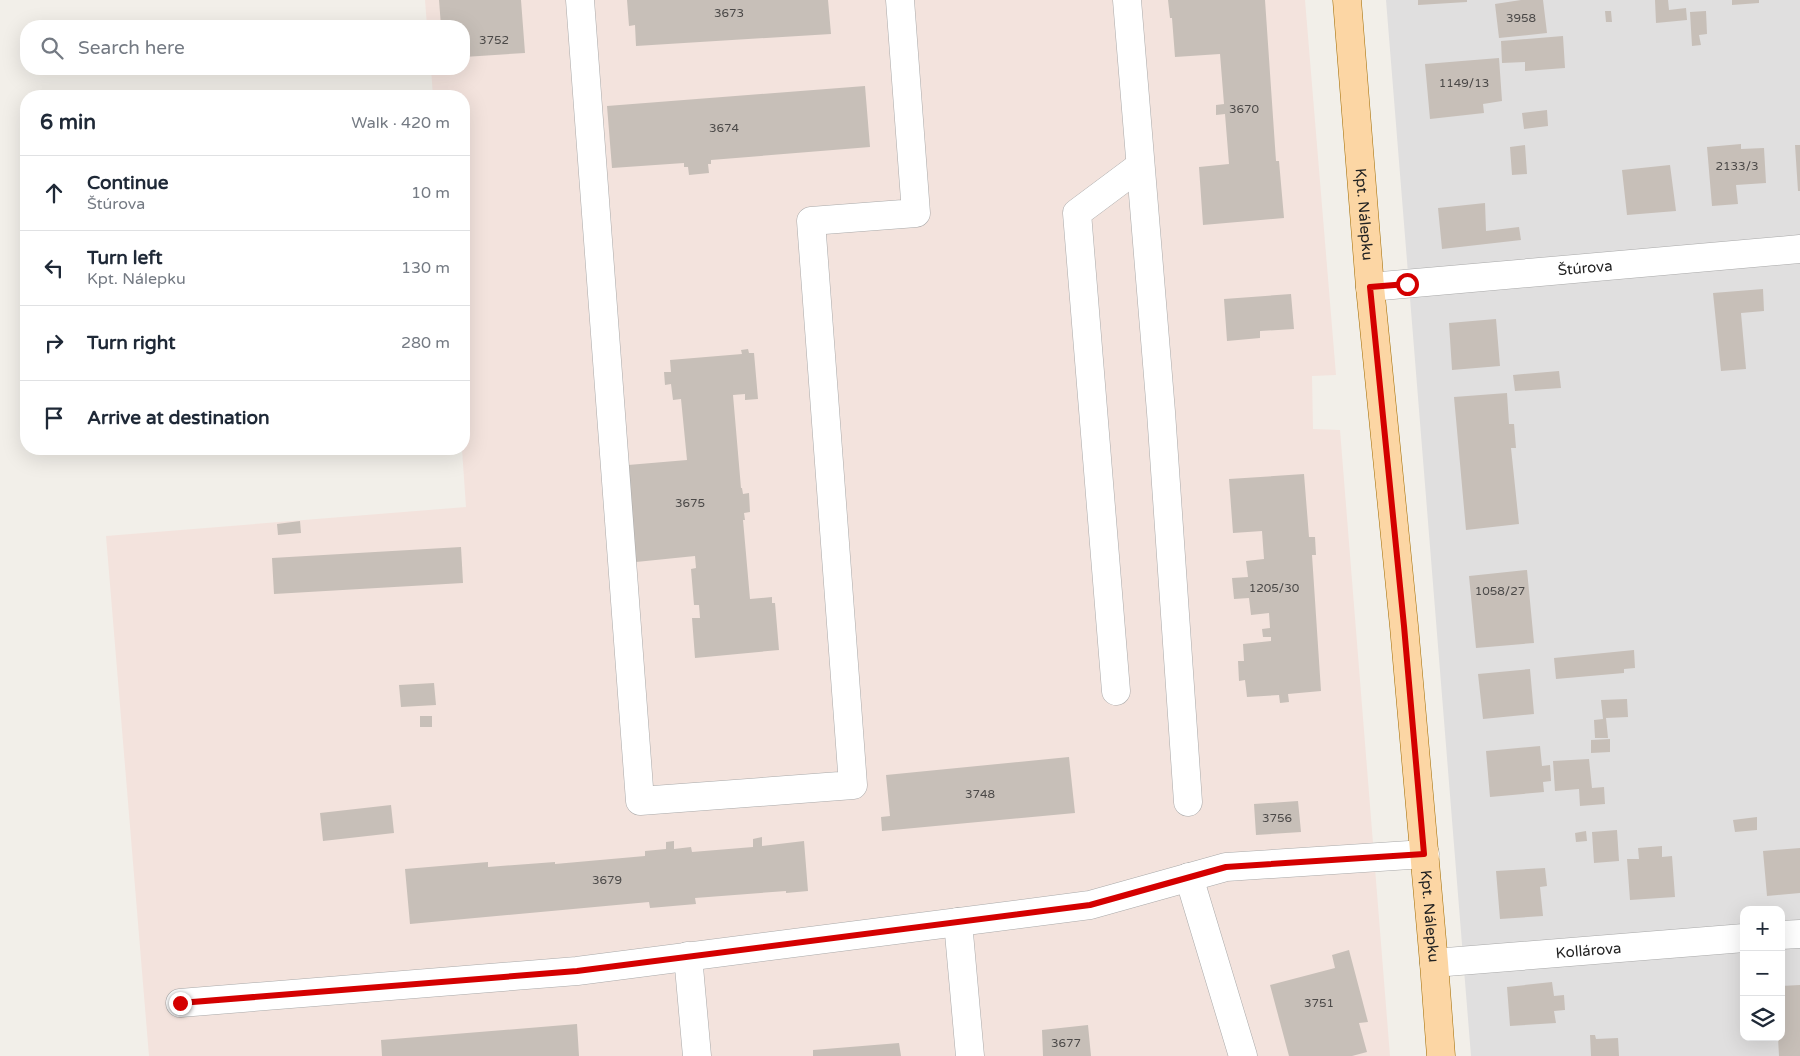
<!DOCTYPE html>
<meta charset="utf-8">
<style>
body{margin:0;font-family:"Varela Round",sans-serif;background:#f6f6f7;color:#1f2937}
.controls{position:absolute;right:15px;bottom:15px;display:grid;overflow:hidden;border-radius:10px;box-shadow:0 5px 20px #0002}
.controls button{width:45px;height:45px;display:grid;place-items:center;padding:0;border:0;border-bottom:1px solid #e0e1e3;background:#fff;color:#1f2937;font:25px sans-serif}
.stop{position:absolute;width:15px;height:15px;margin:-11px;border:4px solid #d40000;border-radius:50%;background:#fff}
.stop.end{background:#d40000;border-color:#fff;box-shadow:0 1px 5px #0008}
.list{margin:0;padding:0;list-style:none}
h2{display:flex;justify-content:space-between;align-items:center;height:65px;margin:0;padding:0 20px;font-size:21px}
h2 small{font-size:16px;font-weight:400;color:#747a83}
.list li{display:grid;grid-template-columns:32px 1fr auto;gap:15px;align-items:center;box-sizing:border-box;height:75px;padding:0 20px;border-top:1px solid #e0e1e3}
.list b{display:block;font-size:19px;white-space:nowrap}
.list p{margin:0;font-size:16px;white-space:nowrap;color:#747a83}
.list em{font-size:16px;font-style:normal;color:#747a83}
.icon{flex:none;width:28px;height:28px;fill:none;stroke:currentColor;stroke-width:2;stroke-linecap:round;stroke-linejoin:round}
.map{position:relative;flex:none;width:1800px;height:1056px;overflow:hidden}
.search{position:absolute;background:#fff;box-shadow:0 5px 20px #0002;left:20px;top:20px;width:450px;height:55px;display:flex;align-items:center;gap:12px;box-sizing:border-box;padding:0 18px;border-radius:20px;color:#747a83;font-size:19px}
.panel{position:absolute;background:#fff;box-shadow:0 5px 20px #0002;left:20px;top:90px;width:450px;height:365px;border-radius:20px}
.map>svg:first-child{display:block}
.residential{fill:#e0dfdf;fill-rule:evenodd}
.military{fill:#f3e3dd}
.building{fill:#c7bfb8}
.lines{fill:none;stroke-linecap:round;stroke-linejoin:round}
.minor-casing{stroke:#a9a9a9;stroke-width:29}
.major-casing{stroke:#a06b00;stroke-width:29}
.minor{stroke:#fff;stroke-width:28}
.major{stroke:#fcd6a4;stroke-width:28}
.route{stroke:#d40000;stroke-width:6}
.labels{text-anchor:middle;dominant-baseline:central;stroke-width:4;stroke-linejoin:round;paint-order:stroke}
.number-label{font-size:12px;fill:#4b4948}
.street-label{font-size:15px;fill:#222;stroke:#fff}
</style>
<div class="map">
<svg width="1800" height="1056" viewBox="0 0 1800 1056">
<rect width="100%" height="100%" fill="#f2efe9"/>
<path class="residential" d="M1386,0H1800V1056H1471ZM1744,910H1781V1037H1744Z"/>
<path class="military" d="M425,0H1305L1336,375L1312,376L1313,429L1340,430L1390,1056H149L106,536L466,507L462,449H464V96H433L431,69H464V26H427Z"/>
<path class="building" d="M439,0H521L525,53L464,57V26H441Z
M627,0H828L831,34L636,46L635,25L629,26Z
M1168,0H1265L1276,161H1279L1284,218L1203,225L1199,167L1229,164L1225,114L1216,115V105L1224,104L1220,54L1175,57L1172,18H1170Z
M1418,0H1467V2L1418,5Z
M1521,0H1543L1547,33L1499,38L1495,4Z
M1655,0H1668L1669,10L1686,8L1687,20L1656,23Z
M1732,0H1759V3L1732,5Z
M1605,11H1611L1612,22H1606Z
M1706,11L1707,34L1699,35L1701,45L1692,46L1690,12Z
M1563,36L1565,68L1525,71V62L1502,63L1501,41Z
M1499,58L1502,101L1483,104L1484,113L1430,119L1425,64Z
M865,86L870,147L711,160V164H708L709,173L689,175L688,167H684V163L612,168L607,106Z
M1547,110L1548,126L1524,129L1522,113Z
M1741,144V149L1764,148L1766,183L1736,185L1738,204L1712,206L1707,147Z
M1525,145L1527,174L1512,175L1510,147Z
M1795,145H1800V191H1798Z
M1670,165L1676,211L1627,215L1622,170Z
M1485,203L1486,231L1519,227L1521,240L1442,249L1438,208Z
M1763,289L1764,311L1741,313L1746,369L1721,371L1713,293Z
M1291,294L1294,329L1260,331V338L1227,341L1224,299Z
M1496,319L1500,366L1452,370L1449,323Z
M748,349L749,353H754L758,399L745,400V394L733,395L741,488H742L743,494L749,493L750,512L744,513L745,520H743L750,599L772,597V603H775L779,650L695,658L692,618H700L699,605H694L691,569L696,568L695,556L636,562L628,465L687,460L681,399L673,400L671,384L665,385L664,372H671L670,360L742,354L741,350Z
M1559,371L1561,388L1515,391L1513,375Z
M1507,393L1509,424H1514L1516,448H1511L1519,524L1466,530L1454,397Z
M1304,474L1309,537H1315L1316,555H1312L1321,691L1288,694L1289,702L1280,703L1279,695L1247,697L1245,680L1239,681L1238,661H1244L1243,644L1271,641V637H1263L1262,629L1270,628L1269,613L1251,615L1249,598L1234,599L1232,578L1248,577L1246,561L1264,559L1262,531L1233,533L1229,479Z
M300,521L301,533L278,535L277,524Z
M461,547L463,583L274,594L272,558Z
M1527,570L1534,643L1476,648L1469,576Z
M1634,650L1635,668L1624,669V673L1556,679L1554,658Z
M1530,669L1534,714L1483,719L1478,674Z
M434,683L436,705L401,707L399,685Z
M1627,699L1628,717L1606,718L1608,738H1595L1594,720L1603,719L1601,700Z
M420,716H432V727H420Z
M1610,739V752L1591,753V740Z
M1540,746L1542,766L1550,765L1551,781L1543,782L1544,792L1490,797L1486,751Z
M1069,757L1075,813L882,831L881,817L890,816L886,775Z
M1589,759L1592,788L1604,787L1605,804L1580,806L1579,789L1555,791L1553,761Z
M1298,801L1301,832L1256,835L1254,804Z
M391,805L394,833L323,841L320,813Z
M1757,817V830L1735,832L1733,820Z
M1617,830L1619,861L1594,863L1592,832Z
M1586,831L1587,841L1576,842L1575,833Z
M762,837V846L804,841L808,891L786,893V891L695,898L696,904L650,908L649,902L410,924L405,869L488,862V867L555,862V864L645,856V851L666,849V842L674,841V849L691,847L692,852L753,847V839Z
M1662,846V857L1672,856L1675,897L1630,900L1627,859H1639L1638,848Z
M1800,848V893L1767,896L1763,851Z
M1545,868L1547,886L1540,887L1543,916L1500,919L1496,871Z
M1349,950L1368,1022L1359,1023L1367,1052L1352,1056H1289L1270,985L1335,968L1332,955Z
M1552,982L1554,996L1564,995L1565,1010L1554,1011L1556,1023L1510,1026L1507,987Z
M1800,985V1056H1779L1778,1037H1781V986Z
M577,1024L579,1056H382L381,1040Z
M1088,1025L1091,1056H1043L1042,1030Z
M1590,1035H1595L1596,1039L1618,1038L1619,1056H1591Z
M899,1043L901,1056H813V1050Z"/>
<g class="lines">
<g class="minor-casing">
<g id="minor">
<path d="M580,0L640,801L853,785L811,221L916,213L900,0"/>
<path d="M1127,0L1161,412L1188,802"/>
<path id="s1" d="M1370,287L1800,249"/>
<path d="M1116,691L1077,213L1140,166"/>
<path d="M1189,877L1243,1056"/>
<path d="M958,922L970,1056"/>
<path d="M1781,935L1800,934"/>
<path d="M688,956L697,1056"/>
<path id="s2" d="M1434,963L1744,938"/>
<path d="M180,1003L577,971L1090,905L1226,867L1425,854"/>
</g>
</g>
<g class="major-casing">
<g id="major">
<path id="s3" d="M1347,0L1370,287L1404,626L1434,963L1441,1056"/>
</g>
</g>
<use href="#minor" class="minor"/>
<use href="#major" class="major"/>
</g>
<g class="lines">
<path class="route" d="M180,1003L577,971L1090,905L1226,867L1424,854L1404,626L1370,287L1407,284"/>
</g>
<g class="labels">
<g class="number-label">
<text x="729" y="13">3673</text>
<text x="1521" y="18">3958</text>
<text x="494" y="40">3752</text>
<text x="1464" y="83">1149/13</text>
<text x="1244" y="109">3670</text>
<text x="724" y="128">3674</text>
<text x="1737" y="166">2133/3</text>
<text x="690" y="503">3675</text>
<text x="1274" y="588">1205/30</text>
<text x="1500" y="591">1058/27</text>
<text x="980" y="794">3748</text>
<text x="1277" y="818">3756</text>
<text x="607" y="880">3679</text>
<text x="1319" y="1003">3751</text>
<text x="1066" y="1043">3677</text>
</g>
<g class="street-label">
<text stroke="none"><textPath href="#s3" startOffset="215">Kpt. Nálepku</textPath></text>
<text stroke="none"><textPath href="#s1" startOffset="216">Štúrova</textPath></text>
<text stroke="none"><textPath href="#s3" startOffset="920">Kpt. Nálepku</textPath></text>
<text stroke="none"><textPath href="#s2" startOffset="155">Kollárova</textPath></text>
</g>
</g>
</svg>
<div class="controls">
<button>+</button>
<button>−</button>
<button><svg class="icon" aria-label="layers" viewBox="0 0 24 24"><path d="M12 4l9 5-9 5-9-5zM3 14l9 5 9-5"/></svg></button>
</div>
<div class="stop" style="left:1407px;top:284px"></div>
<div class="stop end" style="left:180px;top:1003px"></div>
<div class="search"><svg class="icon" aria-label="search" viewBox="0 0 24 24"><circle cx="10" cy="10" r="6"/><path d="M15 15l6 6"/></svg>Search here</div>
<section class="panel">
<h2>6 min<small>Walk · 420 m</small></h2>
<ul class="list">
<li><svg class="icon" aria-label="ahead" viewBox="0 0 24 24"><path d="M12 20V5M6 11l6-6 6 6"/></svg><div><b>Continue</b><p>Štúrova</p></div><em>10 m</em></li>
<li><svg class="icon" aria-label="left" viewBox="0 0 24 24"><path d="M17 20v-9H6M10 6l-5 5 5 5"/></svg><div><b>Turn left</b><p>Kpt. Nálepku</p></div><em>130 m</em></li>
<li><svg class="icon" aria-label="right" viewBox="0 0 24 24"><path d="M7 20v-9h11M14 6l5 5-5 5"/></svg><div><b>Turn right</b></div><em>280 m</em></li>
<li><svg class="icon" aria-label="arrive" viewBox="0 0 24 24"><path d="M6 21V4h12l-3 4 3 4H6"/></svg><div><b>Arrive at destination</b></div></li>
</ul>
</section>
</div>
